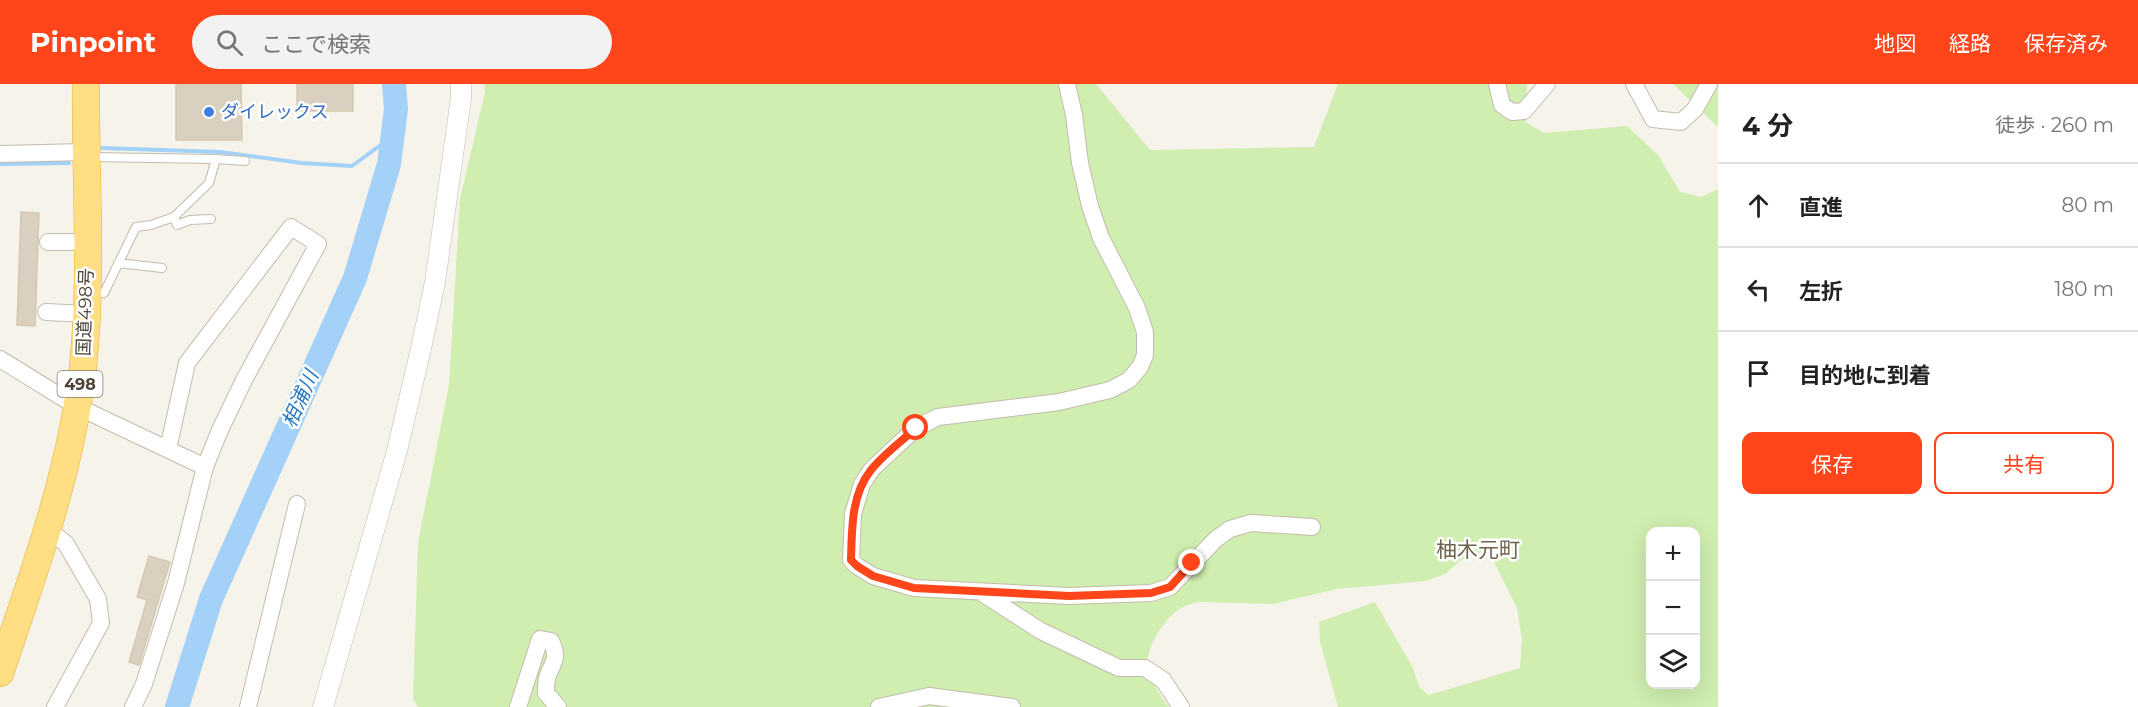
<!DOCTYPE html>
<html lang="ja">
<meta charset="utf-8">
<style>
body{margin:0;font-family:Montserrat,"Noto Sans JP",sans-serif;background:#f2f2f2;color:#222}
.controls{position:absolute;right:18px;bottom:18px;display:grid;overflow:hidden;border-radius:12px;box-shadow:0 6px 24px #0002}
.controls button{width:54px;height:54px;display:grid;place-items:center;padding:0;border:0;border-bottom:2px solid #e0e0e0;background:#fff;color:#222;font:30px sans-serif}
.stop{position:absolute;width:18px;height:18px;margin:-14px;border:4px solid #ff4519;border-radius:50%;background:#fff}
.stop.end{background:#ff4519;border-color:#fff;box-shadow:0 2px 6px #0008}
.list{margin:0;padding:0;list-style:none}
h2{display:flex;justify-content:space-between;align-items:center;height:78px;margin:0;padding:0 24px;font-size:26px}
h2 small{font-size:20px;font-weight:400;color:#767676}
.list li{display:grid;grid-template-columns:39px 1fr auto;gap:18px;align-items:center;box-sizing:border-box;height:84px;padding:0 24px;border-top:2px solid #e0e0e0}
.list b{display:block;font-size:22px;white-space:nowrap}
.list em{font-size:20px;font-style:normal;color:#767676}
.actions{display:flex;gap:12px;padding:18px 24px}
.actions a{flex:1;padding:14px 0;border:2px solid #ff4519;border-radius:12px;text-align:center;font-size:21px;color:#ff4519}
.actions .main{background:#ff4519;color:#fff}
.icon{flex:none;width:33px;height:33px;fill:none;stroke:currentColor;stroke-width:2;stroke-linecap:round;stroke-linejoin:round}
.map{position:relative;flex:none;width:1718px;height:623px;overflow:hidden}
header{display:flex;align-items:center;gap:36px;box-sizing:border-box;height:84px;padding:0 30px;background:#ff4519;color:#fff}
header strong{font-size:28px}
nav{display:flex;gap:33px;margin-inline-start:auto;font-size:21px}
.search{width:420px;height:54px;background:#f2f2f2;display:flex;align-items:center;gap:15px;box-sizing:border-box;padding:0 21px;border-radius:33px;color:#767676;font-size:22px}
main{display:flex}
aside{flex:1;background:#fff}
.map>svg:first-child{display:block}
.green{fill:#cfeeb0;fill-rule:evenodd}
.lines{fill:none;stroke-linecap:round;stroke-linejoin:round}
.stream{stroke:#a3d1f7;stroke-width:4}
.river{stroke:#a3d1f7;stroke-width:24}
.building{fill:#d9d0bf;stroke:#d5c8b1;stroke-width:1.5}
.service-casing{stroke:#c3bcac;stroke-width:10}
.minor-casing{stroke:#c3bcac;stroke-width:18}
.tertiary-casing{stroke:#c3bcac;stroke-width:21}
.trunk-casing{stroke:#ecaf2f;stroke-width:28}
.service{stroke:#fff;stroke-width:8}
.minor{stroke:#fff;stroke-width:16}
.tertiary{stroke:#fff;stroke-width:20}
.trunk{stroke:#ffde84;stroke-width:27}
.route{stroke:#ff4519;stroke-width:8}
.shop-dot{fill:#3f7fe0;stroke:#fff;stroke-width:2}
.labels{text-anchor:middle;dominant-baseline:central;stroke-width:5;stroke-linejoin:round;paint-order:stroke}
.shield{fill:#fff;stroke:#827d73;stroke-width:1.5}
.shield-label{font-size:16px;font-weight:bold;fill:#4c4537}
.shop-label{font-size:18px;fill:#366cbe;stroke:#fff;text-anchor:start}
.street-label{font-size:18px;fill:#4c4537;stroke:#fff}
.water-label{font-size:20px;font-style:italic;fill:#2579c3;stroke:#fff}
.quarter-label{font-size:21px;fill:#70634d;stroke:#fff}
</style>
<header>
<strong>Pinpoint</strong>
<div class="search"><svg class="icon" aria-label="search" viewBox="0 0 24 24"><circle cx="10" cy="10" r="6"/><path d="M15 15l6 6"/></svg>ここで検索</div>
<nav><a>地図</a><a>経路</a><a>保存済み</a></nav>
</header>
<main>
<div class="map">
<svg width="1718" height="623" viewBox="0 0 1718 623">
<rect width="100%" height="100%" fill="#f6f3eb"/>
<path class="green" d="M484,0H1096L1150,66L1314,63L1338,0H1527L1526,38L1544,49L1627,42L1658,71L1680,108L1701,113L1718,105V623H1338L1320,558L1319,538L1375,518L1412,582L1420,604L1429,611L1520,584L1522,556L1517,524L1488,466L1461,476L1445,490L1426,497L1336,505L1273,520L1200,518C1190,519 1178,524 1171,532C1160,543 1146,565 1148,582C1150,596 1160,612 1169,623H418L413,615L418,459L449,301L460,115L485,8ZM1650,448H1696V600H1650Z
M1673,0H1718V43Z"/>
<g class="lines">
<path class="stream" d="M102,64L220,68L302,79L352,82L393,52
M0,80L69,79"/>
<path class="river" d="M177,623L211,515L355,194L389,80L396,25L394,0"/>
</g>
<path class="building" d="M176,0H241L242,56H176Z
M297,0H353V27H297Z
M21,128L39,129L35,242L17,241Z
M149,472L170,478L139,581L129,578L147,516L137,513Z"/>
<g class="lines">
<g class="service-casing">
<path id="service" d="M91,73L216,75
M174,133L177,141L190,136L211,135
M118,179L162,184
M90,210L104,209L136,143L151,141L174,133L209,99L216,75L245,77"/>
</g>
<g class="minor-casing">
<path id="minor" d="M1067,0L1074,31L1080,79L1090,122L1101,154L1137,224L1145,248V271L1140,283L1129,296L1110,306L1059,318L938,333L916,344L872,385L862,400L853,430L851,476L857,482L873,492L914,504L1069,512L1151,509L1170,503L1216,455L1230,445L1251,439L1312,443
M1497,0L1502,21L1512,28L1524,27L1547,0
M1634,0L1653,35L1681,38L1695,25L1709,0
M0,70L85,68
M48,158H87
M46,228L87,230
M0,275L76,322L205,383
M48,445L66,460L98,515L101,539L55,623
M982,509L1041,547L1119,584H1145L1163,596L1181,623
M133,623L144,600L176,499L205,383L220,346L244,296L318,160L291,143L187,279L168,365
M248,623L297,420
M518,623L540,555L551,557C560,576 552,578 547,594C546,599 546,605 546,609L558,623
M879,623L929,612L1012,623"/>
</g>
<g class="tertiary-casing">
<path id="tertiary" d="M323,623L397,367L422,260L435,198L461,14V0"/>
</g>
<g class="trunk-casing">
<path id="trunk" d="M0,589C34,488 71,388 83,282C93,189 85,94 86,0"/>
</g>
<use href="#service" class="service"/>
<use href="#minor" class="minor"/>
<use href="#tertiary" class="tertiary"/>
<use href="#trunk" class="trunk"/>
</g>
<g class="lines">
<path class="route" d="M916,344C902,357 884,370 871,386C851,411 852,445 851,476L857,482L873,492L914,504L1069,512L1151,509L1170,503L1192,479"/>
</g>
<circle class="shop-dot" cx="209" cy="28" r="6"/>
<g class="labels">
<rect class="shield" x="57.5" y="287" width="45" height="26" rx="4.5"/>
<g class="shield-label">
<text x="80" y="300">498</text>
</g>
<g class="shop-label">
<text x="221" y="28">ダイレックス</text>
</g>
<g class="street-label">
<text transform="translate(85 228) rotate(-88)">国道498号</text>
</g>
<g class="water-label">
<text transform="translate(300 315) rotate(-66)">相浦川</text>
</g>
<g class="quarter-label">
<text x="1478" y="465">柚木元町</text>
</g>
</g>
</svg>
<div class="controls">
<button>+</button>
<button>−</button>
<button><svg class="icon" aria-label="layers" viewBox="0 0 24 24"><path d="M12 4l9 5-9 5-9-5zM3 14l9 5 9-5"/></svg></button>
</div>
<div class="stop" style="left:916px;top:344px"></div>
<div class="stop end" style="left:1192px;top:479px"></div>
</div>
<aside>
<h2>4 分<small>徒歩 · 260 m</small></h2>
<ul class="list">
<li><svg class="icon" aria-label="ahead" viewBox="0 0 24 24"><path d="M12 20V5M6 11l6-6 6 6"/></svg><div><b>直進</b></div><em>80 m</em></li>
<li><svg class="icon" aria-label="left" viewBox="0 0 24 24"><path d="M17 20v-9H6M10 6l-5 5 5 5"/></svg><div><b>左折</b></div><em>180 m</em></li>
<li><svg class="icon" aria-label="arrive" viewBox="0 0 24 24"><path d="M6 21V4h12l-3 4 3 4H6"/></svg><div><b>目的地に到着</b></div></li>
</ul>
<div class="actions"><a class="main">保存</a><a>共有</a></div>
</aside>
</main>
